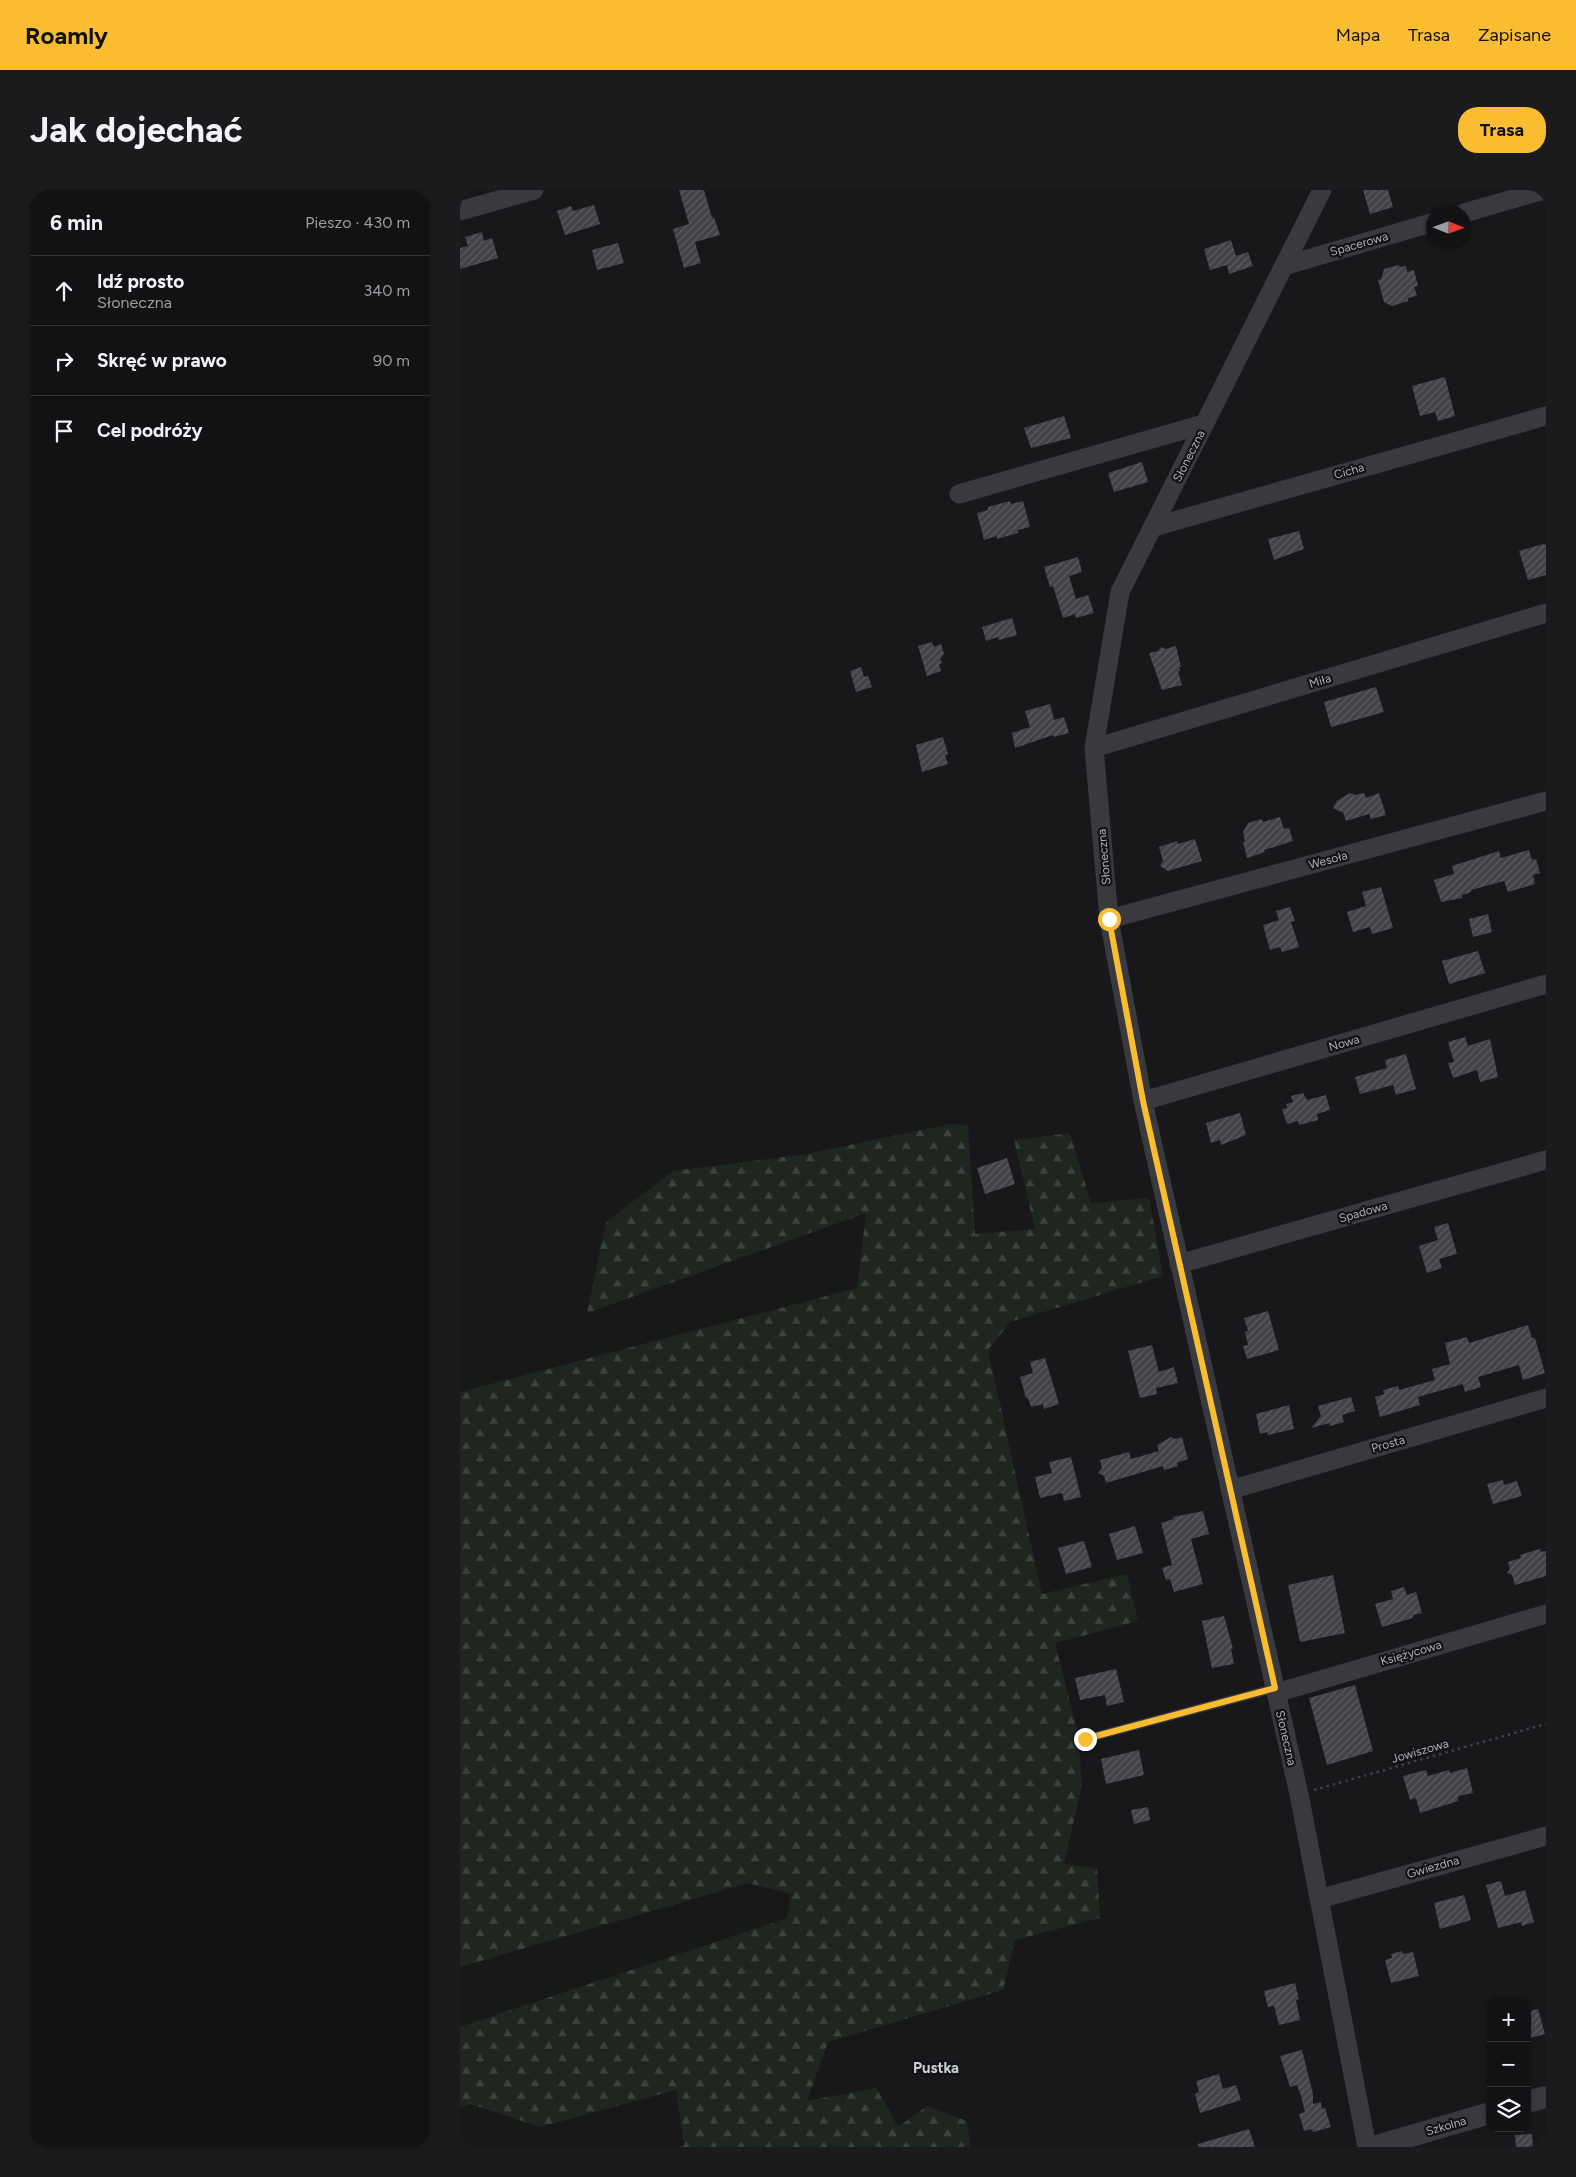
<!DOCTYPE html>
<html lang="pl">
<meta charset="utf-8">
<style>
body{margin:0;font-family:Figtree,sans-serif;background:#1b1b1d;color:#f1f3f6}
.controls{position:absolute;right:15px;bottom:15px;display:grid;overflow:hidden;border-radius:10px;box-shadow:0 1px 4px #0004}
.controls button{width:45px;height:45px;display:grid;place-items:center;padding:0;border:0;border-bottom:1px solid #313234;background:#121214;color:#f1f3f6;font:25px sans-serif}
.compass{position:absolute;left:966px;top:15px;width:45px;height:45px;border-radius:50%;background:#121214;box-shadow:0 1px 4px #0004;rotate:91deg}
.stop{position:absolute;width:15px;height:15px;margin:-11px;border:4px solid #fabd31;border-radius:50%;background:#fff}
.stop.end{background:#fabd31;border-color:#fff;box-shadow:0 1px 5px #0008}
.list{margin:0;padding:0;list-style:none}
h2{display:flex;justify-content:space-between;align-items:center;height:65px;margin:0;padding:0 20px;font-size:21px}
h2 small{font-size:16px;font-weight:400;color:#9c9ea0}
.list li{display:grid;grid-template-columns:32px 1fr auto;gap:15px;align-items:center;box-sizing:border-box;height:70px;padding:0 20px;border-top:1px solid #313234}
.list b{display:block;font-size:19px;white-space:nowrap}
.list p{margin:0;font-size:16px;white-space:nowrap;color:#9c9ea0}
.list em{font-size:16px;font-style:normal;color:#9c9ea0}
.icon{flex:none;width:28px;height:28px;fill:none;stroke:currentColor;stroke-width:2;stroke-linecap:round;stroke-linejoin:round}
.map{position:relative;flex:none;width:1086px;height:1957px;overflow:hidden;border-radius:20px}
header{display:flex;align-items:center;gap:30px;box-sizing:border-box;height:70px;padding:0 25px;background:#fabd31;color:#111}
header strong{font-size:24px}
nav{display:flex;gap:28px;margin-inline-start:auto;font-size:18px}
.intro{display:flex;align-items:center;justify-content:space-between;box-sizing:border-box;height:120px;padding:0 30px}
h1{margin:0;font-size:35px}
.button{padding:12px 22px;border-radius:20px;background:#fabd31;color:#111;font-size:18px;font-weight:700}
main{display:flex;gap:30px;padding:0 30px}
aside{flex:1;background:#121214;border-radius:20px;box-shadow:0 1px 4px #0004}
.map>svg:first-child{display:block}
.forest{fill:url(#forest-firs)}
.building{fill:url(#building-hatch)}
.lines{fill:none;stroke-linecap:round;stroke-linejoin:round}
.path{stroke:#3f4147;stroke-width:2.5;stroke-dasharray:2.5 4;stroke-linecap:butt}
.service{stroke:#393a40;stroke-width:9}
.minor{stroke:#393a40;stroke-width:19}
.tertiary{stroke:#393a40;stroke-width:22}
.route{stroke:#fabd31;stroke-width:6}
.labels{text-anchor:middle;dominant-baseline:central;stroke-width:4.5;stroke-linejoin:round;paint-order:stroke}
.street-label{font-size:12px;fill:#aaafbb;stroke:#131316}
.quarter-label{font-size:15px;font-weight:bold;fill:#cbced7;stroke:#131316}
</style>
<header>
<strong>Roamly</strong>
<nav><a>Mapa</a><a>Trasa</a><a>Zapisane</a></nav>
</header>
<div class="intro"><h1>Jak dojechać</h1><a class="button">Trasa</a></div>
<main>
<aside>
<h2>6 min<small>Pieszo · 430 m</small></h2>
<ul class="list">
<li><svg class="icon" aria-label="ahead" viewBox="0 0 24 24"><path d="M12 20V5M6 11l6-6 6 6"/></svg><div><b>Idź prosto</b><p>Słoneczna</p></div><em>340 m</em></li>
<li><svg class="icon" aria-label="right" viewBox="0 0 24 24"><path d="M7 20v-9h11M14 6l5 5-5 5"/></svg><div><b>Skręć w prawo</b></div><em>90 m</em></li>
<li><svg class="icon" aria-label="arrive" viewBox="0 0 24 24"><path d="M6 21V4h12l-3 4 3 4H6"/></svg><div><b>Cel podróży</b></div></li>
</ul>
</aside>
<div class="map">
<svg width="1086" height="1957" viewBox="0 0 1086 1957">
<defs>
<pattern id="forest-firs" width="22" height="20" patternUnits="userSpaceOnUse" patternTransform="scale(1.25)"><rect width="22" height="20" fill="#1e261f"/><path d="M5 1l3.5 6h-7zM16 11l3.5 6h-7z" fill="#3c433e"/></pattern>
<pattern id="building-hatch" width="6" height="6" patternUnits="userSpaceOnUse" patternTransform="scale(1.25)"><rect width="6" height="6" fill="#424348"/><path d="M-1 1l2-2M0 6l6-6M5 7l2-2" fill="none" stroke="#5b5c60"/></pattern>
</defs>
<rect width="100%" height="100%" fill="#18181b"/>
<path class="forest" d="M490,934L508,935L515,1044L575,1039L554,950L610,943L631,1013L689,1008L703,1086L550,1132L528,1160L582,1404L667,1384L678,1431L595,1453L618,1544L622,1595L604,1674L637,1678L640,1728L555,1750L543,1800L368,1852L347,1911L416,1898L438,1937L467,1916L507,1931L511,1957H217L224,1955L216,1900L80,1937L11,1914L0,1918V1837L327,1728L331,1704L288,1693L0,1777V1202L397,1098L406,1023L127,1123L146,1032L213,981L347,964Z"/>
<path class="building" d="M219,0H244L252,28L254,27L260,45L235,52L241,73L224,78L213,39L229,34Z
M903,0H928L933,17L910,24Z
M134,15L140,34L105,45L97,21L111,16L113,21Z
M22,42L24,51L32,48L38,68L0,79V58L8,56L5,47Z
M771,50L776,66L788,62L793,76L769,84L767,75L750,80L744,59Z
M158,53L164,73L137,80L132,60Z
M939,75L940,77L946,76L947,82L954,80L958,96L954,97L957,106L948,108V111L932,116L924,112L918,90L921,89L924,79Z
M985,187L995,226L978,231L975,222L960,226L952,196Z
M604,226L611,248L571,258L564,238Z
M682,272L688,292L654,302L648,283Z
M550,311L551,314L563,311L570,337L558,340V343L537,349V346L524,350L517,323L528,320V317Z
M839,341L844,359L814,370L808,349Z
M1083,354L1086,355V385L1068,390L1059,361Z
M618,367L622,382L609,386L616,409L628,405L634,423L616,428L615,424L603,428L593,396L590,397L584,377Z
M552,428L557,445L539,450L538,447L526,451L522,437Z
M472,452L474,457L481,454L484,464L480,469L482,473L479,474L481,481L467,486L458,456Z
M716,456L721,477H719L720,481H718L722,495L702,500L689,463L698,461L701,457L705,459Z
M401,477L404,487L408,486L412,497L396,502L390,481Z
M916,497L924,522L871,537L864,512Z
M590,514L594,530L604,527L609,543L594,547L593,545L555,558L552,543L570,537L565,521Z
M483,547L488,564L485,565L488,574L462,582L456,555Z
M890,603L895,605L904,603L906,608L919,603L926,625L911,629L909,624L886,631L883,622H881L873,618L877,611Z
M820,627L824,639L829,638L833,651L804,660L805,662L787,668L783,652L785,651L783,642L788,633L802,629L803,632Z
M735,649L742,671L708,681L700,676L703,671L699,657L717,651L718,654Z
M1069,660L1072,670L1076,669L1080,683L1073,685L1075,694L1048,702L1044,691L1011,700V702L1002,705V708L981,712L974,690L994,684L992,676L1039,661L1041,668Z
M921,697L933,738L912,744L910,737L893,742L887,722L906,716L902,702Z
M830,717L835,731L831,732L839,757L822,762L820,757L810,760L803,735L819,730L816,721Z
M1028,724L1032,742L1013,747L1009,729Z
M1018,761L1025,783L989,794L982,771Z
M1005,847L1008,856L1030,849L1038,887L1020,892L1017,880L993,888L988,873L994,872L988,852Z
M946,864L956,899L936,905L933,895L900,904L895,887L927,878L925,870Z
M843,903L847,910L866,905L870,920L857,924L858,930L839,935L838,931L827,934L822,919L827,918L826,914L833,912L831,906Z
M780,923L786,945L761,955L760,950L751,953L746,933Z
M547,968L555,994L525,1004L517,978Z
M988,1033L997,1064L979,1069L982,1078L967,1083L959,1056L978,1050L974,1037Z
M808,1121L819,1160L787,1169L783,1156L788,1155L785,1142L788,1141L784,1128Z
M1068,1135L1072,1148H1075L1085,1183L1063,1190L1059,1175L1018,1187L1021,1197L1005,1202L1003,1194L958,1207L960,1215L920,1227L915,1207L924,1204L923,1200L938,1196L939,1200L975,1190L972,1179L990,1174L985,1153L1007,1147L1009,1153Z
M692,1155L699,1182L714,1177L718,1193L696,1198L697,1204L680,1208L668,1161Z
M585,1168L599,1214L584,1219L583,1214L571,1217L568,1208H566L560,1187L573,1183L570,1172Z
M891,1207L895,1221L882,1225L884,1232L870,1236L869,1233L851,1238L861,1226L858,1216Z
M829,1215L834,1239L808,1245L807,1242L800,1244L796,1224Z
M711,1247L715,1249L722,1247L728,1269L717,1273L718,1276L704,1280L703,1276L646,1293L644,1286L638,1283L642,1278L640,1270L669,1262L671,1269L699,1261L697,1255Z
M611,1267L621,1307L604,1311L602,1303L580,1308L575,1287L592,1283L589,1272Z
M1043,1290L1044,1295L1057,1291L1062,1306L1033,1314L1027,1294Z
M743,1321L749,1344L731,1349L743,1394L714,1402L710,1389L706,1390L702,1378L712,1375L701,1333L714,1329L713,1327Z
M675,1336L683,1363L657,1370L649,1344Z
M624,1351L632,1377L606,1384L598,1358Z
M1080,1359L1081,1362L1086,1361V1386L1055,1395L1052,1385L1047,1383L1050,1379L1048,1372L1061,1368L1060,1365Z
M873,1385L885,1443L840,1452L828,1395Z
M944,1397L947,1405L956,1402L962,1423L953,1425V1428L922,1437L915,1414L933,1409L931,1401Z
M764,1426L773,1459H771L774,1474L752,1478L742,1431Z
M656,1479L664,1512L647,1516L645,1505L620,1510L615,1488Z
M895,1495L913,1561L867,1575L849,1508Z
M679,1560L684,1585L646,1594L641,1569Z
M1007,1578L1013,1603L998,1606V1611L960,1623L956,1608L950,1610L943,1586L966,1580L968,1586L989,1580L990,1583Z
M688,1617L690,1630L674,1634L671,1620Z
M1041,1691L1045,1706L1065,1700L1074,1732L1062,1736L1061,1732L1038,1738L1026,1695Z
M1004,1705L1011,1730L980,1739L974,1713Z
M942,1761L943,1764L953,1762L959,1786L931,1793L925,1770L932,1768L931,1764Z
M835,1793L839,1809L836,1810L840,1830L819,1835L814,1816L808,1817L804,1801Z
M1078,1819L1085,1844L1067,1849V1822Z
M842,1860L853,1904V1914L861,1912L862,1919L865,1918L871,1937L853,1942L852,1939L844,1941L839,1924L845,1922L841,1906L837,1895L830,1897L820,1866Z
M759,1884L763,1899L776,1895L781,1910L740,1923L735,1904L739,1902L736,1891Z
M789,1939L795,1957H738V1954Z
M1072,1944L1073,1957H1056L1055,1945Z"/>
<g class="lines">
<path class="path" d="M854,1600L1086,1534"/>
<path class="service" d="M625,1549L815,1498"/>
<path class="minor" d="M862,0L660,402L634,558L649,729L683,911L839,1604L907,1957
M0,21L74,0
M1004,23L1084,0
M824,76L974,32
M499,304L744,234
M693,337L1086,226
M634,558L1086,423
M649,729L1086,611
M683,911L1086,794
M719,1074L1086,970
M770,1300L1086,1208
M816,1503L1086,1424
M859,1709L1086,1646"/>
<path class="tertiary" d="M1067,1912L1086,1907
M913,1957L1030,1923"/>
</g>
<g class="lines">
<path class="route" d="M625,1549L815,1498L683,911L649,729"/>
</g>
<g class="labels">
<g class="street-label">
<text transform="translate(899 54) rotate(-16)">Spacerowa</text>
<text transform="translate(729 266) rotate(-63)">Słoneczna</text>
<text transform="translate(889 281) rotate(-16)">Cicha</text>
<text transform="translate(860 491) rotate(-17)">Miła</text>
<text transform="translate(644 667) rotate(-95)">Słoneczna</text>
<text transform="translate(868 670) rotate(-15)">Wesoła</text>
<text transform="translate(884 853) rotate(-16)">Nowa</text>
<text transform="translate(903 1022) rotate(-16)">Spadowa</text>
<text transform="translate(928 1254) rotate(-16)">Prosta</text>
<text transform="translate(951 1463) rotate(-16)">Księżycowa</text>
<text transform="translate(826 1548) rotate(77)">Słoneczna</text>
<text transform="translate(960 1561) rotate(-16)">Jowiszowa</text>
<text transform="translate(973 1677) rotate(-16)">Gwiezdna</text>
<text transform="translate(986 1936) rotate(-16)">Szkolna</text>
</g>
<g class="quarter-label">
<text x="476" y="1878">Pustka</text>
</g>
</g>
</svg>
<div class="controls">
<button>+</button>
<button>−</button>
<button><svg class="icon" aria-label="layers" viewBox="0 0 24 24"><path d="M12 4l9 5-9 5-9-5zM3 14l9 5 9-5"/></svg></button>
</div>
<svg class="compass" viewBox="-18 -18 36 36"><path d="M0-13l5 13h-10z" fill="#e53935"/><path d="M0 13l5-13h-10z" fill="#9c9ea0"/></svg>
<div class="stop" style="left:649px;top:729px"></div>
<div class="stop end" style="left:625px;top:1549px"></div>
</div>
</main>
